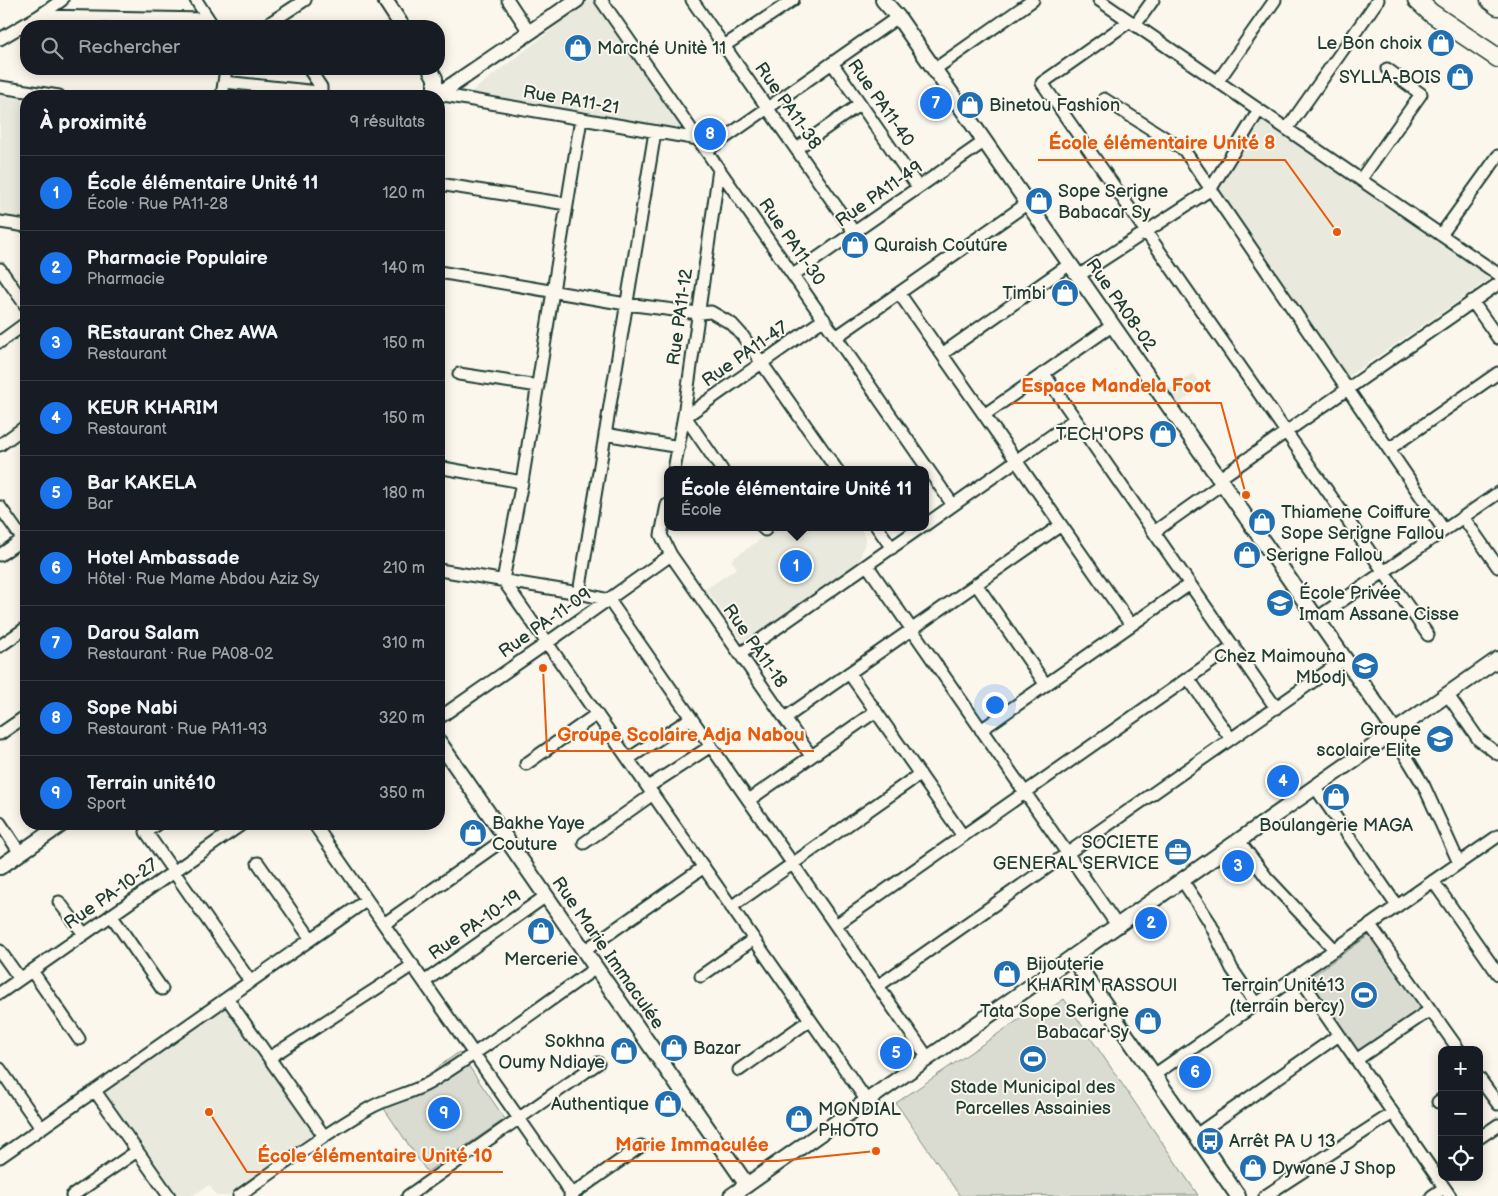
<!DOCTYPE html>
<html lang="fr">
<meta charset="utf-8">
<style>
body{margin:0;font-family:"Balsamiq Sans",sans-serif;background:#242831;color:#f1f3f6}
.controls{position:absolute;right:15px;bottom:15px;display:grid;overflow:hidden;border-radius:10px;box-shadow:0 2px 12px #0003}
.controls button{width:45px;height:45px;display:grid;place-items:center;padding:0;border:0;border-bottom:1px solid #363941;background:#171b24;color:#f1f3f6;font:25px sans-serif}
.you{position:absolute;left:994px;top:704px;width:18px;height:18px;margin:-12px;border:4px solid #fff;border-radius:50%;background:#1a73e8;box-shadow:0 0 0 8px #1a73e833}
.badge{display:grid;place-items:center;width:32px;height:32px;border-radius:50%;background:#1a73e8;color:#fff;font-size:16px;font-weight:700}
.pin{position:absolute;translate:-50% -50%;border:2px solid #fff;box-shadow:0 1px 5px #0006}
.popup{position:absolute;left:664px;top:466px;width:265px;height:65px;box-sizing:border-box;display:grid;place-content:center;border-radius:10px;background:#171b24;filter:drop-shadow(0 1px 4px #0005);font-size:16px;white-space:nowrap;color:#9ea1a6}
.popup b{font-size:19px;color:#f1f3f6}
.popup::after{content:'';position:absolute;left:50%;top:100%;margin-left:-10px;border:10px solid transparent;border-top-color:#171b24}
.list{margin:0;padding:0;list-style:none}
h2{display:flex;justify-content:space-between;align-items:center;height:65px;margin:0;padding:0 20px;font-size:21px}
h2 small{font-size:16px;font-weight:400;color:#9ea1a6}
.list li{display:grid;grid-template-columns:32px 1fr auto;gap:15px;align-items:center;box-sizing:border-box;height:75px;padding:0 20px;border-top:1px solid #363941}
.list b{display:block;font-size:19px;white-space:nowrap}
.list p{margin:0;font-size:16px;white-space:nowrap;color:#9ea1a6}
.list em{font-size:16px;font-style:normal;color:#9ea1a6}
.icon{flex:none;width:28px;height:28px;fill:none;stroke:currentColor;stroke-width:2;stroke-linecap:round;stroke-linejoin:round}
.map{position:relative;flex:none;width:1498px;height:1196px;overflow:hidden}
.search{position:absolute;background:#171b24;box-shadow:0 2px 12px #0003;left:20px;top:20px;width:425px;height:55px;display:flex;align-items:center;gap:12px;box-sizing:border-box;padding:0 18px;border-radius:20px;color:#9ea1a6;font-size:19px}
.panel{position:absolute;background:#171b24;box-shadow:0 2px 12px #0003;left:20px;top:90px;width:425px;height:740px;border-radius:20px}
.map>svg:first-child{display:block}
.built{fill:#eae9de}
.green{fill:#dbdcd1;stroke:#7d8c82}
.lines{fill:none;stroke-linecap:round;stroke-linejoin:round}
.minor-casing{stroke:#1f3d34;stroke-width:15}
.tertiary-casing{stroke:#1f3d34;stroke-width:18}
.primary-casing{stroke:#1f3d34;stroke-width:21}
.minor{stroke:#fbf7ec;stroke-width:11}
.tertiary{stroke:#fbf7ec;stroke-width:14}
.primary{stroke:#fbf7ec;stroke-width:18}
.labels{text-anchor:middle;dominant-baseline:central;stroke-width:4;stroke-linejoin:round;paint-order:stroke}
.poi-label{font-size:18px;fill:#1f3d34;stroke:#fbf7ec;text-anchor:start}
.street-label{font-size:18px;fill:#1f3d34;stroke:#fbf7ec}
.leader{fill:none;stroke:#e8590c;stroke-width:2}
.callout-dot{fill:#e8590c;stroke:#fbf7ec;stroke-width:2}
.callout-label{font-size:19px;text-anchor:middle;font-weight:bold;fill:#e8590c;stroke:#fbf7ec;stroke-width:4;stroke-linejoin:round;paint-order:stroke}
</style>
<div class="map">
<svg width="1498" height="1196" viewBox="0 0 1498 1196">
<rect width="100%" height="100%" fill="#fbf7ec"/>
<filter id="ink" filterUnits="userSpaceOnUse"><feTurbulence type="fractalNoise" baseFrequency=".02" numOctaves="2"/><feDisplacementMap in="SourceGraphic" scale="10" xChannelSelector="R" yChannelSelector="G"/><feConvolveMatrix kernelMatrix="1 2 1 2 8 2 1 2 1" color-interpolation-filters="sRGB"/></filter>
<g filter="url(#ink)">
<path class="built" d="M590,0H594L686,129L466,96Z
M0,95L26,100V220L0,216Z
M1259,119L1493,277L1346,378L1217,188Z
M1193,373L1202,388L1178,404L1168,389Z
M778,527H860L866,539L858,565L745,644L706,589L737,568L731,560Z
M226,1003L316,1135L228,1196H217L209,1185L192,1196H175L102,1089Z"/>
<path class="green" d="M1371,934L1424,1010L1358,1057L1305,981Z
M1064,999L1198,1195L960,1196L896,1103L1036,1008L1041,1015Z
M459,1052L505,1119L427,1172L383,1107Z"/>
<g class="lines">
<g class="minor-casing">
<path id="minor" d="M196,0L213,26
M508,0L529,32
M601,0L953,505
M692,0L854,232
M1099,0L1498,274
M39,16L208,19
M1130,21L1042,83L1428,635
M1135,25L1153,0
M265,26L305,0
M0,39L39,16L62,0
M724,46L793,0
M832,63L918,187
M935,69L1033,0
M1218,81L1275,0
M224,82L318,92L321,90V87L309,69
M0,87L59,96
M438,94L698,139
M222,96L226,69
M1104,99L1184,150L1444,530
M581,119L522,482L503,580L867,1101
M1287,129L1378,0
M796,149L860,104
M706,151L898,17
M1361,179L1421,94L1387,69
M439,184L567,204
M0,222L26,226
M1441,235L1498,156
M0,269L26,306
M439,272L626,304L698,313L711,312L732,324L742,335L837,470
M793,275L985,141
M1078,276L1210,190L1259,110
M899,293L1131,625
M1472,301L1498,338
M836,337L1028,203
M0,342L26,323
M942,354L1070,264
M459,374L538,386
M1044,374L1276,708
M684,415L722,470
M984,415L1113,325
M685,417L824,319
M605,434L679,447
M0,445L26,426
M1389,449L1498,373
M443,468L522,482
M674,470L684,415L719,169
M1220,478L1498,284
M667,505L661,535L671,555L811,756
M0,507L26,544
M1463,517L1498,567
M925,525L1075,419
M762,527L765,530
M877,527L892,548
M1154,532L1223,483
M0,555L23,539
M867,565L1117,925
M439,570L579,593L609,600L928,1058
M976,584L1046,685
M579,593L655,132
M1317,618L1498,493
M0,646L26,628
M740,654L921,527
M849,673L963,836
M1188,678L1231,739
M1447,694L1479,740L1498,754
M439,718L547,643L671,555
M785,718L1061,525
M981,730L1190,584
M1392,733L1424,786L1459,863
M0,734L26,716
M628,759L691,718
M526,764L597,714
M648,787L711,746
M1315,787L1397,906
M749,800L876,711
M0,823L20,853
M158,824L146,832L250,981
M314,824L573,1196
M1239,841L1267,878L1335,950
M584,843L653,794
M258,863L311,939
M1182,880L1209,921L1232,969L1256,1004
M1433,881L1498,974
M59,902L84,934
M731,907L920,774
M111,915L162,989
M384,924L506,838
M836,925L1234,646
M1370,925L1459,1050
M0,951L20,979
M584,951L704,867
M32,971L79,1039
M1298,975L1450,1196
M701,976L754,939
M424,982L546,896
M878,986L1345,659
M0,993L242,824
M227,998L324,1136
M269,1058L413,965
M1356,1060L1430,1010
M0,1069L41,1128
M739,1070L810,1020
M1154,1075L1498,836
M1479,1078L1498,1104
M95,1091L169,1196
M1438,1102L1442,1099
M1196,1135L1339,1035
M1479,1138L1498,1125
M0,1157L367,900
M72,1196L137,1151
M239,1196C281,1166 323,1135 368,1109C388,1097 411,1094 431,1082C487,1047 541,1006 596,968
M408,1196L598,1063
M570,1196L641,1146
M1265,1196L1393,1113
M1432,1196L1444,1188"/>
</g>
<g class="tertiary-casing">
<path id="tertiary" d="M385,0L402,26
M883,0L898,17L1395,731
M430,69L435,78V96
M436,96L577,0
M439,742L747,1185
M0,867L62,824
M1072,957L1238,1196
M731,1196L1498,659"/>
</g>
<g class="primary-casing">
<path id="primary" d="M1417,0L1431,13L1498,58
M1490,0L1498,6"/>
</g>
<use href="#minor" class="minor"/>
<use href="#tertiary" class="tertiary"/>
<use href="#primary" class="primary"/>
</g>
</g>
<defs>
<g id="shop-disc" transform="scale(1.4375)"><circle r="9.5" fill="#1f6fb2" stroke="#fbf7ec"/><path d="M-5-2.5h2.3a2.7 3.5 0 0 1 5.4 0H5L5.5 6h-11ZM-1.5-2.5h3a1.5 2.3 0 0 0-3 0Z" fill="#fff"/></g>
<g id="school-disc" transform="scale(1.4375)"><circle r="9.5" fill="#1f6fb2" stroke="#fbf7ec"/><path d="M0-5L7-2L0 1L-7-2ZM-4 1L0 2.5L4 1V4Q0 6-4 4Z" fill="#fff"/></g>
<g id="office-disc" transform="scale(1.4375)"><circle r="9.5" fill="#1f6fb2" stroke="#fbf7ec"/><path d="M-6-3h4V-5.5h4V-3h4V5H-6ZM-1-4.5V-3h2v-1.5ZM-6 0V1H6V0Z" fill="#fff"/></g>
<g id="stadium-disc" transform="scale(1.4375)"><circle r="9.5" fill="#1f6fb2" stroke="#fbf7ec"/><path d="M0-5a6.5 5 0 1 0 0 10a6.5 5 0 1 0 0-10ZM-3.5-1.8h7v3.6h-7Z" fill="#fff"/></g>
<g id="bus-disc" transform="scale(1.4375)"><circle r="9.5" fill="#1f6fb2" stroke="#fbf7ec"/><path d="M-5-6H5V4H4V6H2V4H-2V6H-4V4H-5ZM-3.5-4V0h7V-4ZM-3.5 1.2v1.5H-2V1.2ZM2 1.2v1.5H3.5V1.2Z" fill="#fff"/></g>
</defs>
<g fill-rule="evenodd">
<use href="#shop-disc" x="1441" y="43"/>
<use href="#shop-disc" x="578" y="48"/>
<use href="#shop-disc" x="1460" y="77"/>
<use href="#shop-disc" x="970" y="105"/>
<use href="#shop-disc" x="1039" y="201"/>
<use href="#shop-disc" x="855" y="245"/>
<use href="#shop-disc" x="1065" y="293"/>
<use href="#shop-disc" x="1163" y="434"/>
<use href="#shop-disc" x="1262" y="522"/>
<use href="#shop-disc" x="1247" y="555"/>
<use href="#school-disc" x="1280" y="603"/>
<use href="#school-disc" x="1365" y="666"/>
<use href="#school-disc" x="1440" y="739"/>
<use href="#shop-disc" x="1336" y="797"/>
<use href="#shop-disc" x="473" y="833"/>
<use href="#office-disc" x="1178" y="852"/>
<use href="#shop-disc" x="541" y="931"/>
<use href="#shop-disc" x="1007" y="974"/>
<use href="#stadium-disc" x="1364" y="995"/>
<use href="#shop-disc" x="1148" y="1021"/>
<use href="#shop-disc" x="674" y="1048"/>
<use href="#shop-disc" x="624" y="1051"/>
<use href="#stadium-disc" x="1033" y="1059"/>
<use href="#shop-disc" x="668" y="1104"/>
<use href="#shop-disc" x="799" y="1119"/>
<use href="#bus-disc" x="1210" y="1141"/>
<use href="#shop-disc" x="1253" y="1168"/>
</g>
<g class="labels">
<g class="poi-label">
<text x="1422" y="43" text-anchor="end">Le Bon choix</text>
<text x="597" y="48">Marché Unitè 11</text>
<text x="1441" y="77" text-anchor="end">SYLLA-BOIS</text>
<text x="989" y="105">Binetou Fashion</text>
<text x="1058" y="191">Sope Serigne<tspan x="1058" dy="21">Babacar Sy</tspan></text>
<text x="874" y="245">Quraish Couture</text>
<text x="1046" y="293" text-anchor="end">Timbi</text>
<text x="1144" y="434" text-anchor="end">TECH'OPS</text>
<text x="1281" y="512">Thiamene Coiffure<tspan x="1281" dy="21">Sope Serigne Fallou</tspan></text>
<text x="1266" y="555">Serigne Fallou</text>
<text x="1299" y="593">École Privée<tspan x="1299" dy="21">Imam Assane Cisse</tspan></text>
<text x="1346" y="656" text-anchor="end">Chez Maimouna<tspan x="1346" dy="21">Mbodj</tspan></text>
<text x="1421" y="729" text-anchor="end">Groupe<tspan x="1421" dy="21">scolaire Elite</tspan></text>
<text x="492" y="823">Bakhe Yaye<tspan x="492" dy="21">Couture</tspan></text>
<text x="1336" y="825" text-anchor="middle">Boulangerie MAGA</text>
<text x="1159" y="842" text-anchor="end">SOCIETE<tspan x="1159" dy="21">GENERAL SERVICE</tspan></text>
<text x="541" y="959" text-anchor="middle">Mercerie</text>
<text x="1026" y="964">Bijouterie<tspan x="1026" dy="21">KHARIM RASSOUl</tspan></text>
<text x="1345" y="985" text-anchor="end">Terrain Unité13<tspan x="1345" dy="21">(terrain bercy)</tspan></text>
<text x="1129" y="1011" text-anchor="end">Tata Sope Serigne<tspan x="1129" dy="21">Babacar Sy</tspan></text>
<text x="605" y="1041" text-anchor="end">Sokhna<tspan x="605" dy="21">Oumy Ndiaye</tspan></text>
<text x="693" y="1048">Bazar</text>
<text x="1033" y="1087" text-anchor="middle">Stade Municipal des<tspan x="1033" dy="21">Parcelles Assainies</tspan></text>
<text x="649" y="1104" text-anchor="end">Authentique</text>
<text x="818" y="1109">MONDIAL<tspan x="818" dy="21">PHOTO</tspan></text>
<text x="1229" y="1141">Arrêt PA U 13</text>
<text x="1272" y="1168">Dywane J Shop</text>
</g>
<g class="street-label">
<text transform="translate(571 100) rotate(10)">Rue PA11-21</text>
<text transform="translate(881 103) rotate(55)">Rue PA11-40</text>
<text transform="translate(788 106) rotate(55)">Rue PA11-38</text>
<text transform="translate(879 194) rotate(-35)">Rue PA11-49</text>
<text transform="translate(792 242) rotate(55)">Rue PA11-30</text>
<text transform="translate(1121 305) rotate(55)">Rue PA08-02</text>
<text transform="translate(680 317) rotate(-82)">Rue PA11-12</text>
<text transform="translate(745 354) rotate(-35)">Rue PA11-47</text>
<text transform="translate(545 623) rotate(-35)">Rue PA-11-09</text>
<text transform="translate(755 646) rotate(55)">Rue PA11-18</text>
<text transform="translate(111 894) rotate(-35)">Rue PA-10-27</text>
<text transform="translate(475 925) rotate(-35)">Rue PA-10-19</text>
<text transform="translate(608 953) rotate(55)">Rue Marie Immaculée</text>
</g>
</g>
<path class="leader" d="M1337 232L1285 160H1038M1246 495L1221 403H1011M543 668L547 751H814M876 1151L778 1161H605M209 1112L247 1172H503"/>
<g class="callout-dot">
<circle cx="1337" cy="232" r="5"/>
<circle cx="1246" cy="495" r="5"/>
<circle cx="543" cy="668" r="5"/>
<circle cx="876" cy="1151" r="5"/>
<circle cx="209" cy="1112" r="5"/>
</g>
<g class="callout-label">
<text x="1162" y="149">École élémentaire Unité 8</text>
<text x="1116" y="392">Espace Mandela Foot</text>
<text x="681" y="741">Groupe Scolaire Adja Nabou</text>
<text x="692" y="1151">Marie Immaculée</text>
<text x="375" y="1162">École élémentaire Unité 10</text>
</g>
</svg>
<div class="controls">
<button>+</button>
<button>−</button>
<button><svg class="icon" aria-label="locate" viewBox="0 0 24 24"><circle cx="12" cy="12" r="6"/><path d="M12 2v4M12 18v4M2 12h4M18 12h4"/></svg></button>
</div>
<div class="you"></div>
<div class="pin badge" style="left:796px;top:566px">1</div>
<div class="popup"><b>École élémentaire Unité 11</b>École</div>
<div class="pin badge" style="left:1151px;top:923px">2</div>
<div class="pin badge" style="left:1238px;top:866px">3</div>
<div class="pin badge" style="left:1283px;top:781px">4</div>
<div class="pin badge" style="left:896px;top:1053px">5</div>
<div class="pin badge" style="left:1195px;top:1072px">6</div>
<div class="pin badge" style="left:936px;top:103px">7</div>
<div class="pin badge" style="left:710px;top:134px">8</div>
<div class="pin badge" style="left:444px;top:1113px">9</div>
<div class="search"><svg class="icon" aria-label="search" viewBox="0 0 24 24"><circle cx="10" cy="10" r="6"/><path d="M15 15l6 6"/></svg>Rechercher</div>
<section class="panel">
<h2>À proximité<small>9 résultats</small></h2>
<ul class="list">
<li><span class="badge">1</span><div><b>École élémentaire Unité 11</b><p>École · Rue PA11-28</p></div><em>120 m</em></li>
<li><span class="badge">2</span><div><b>Pharmacie Populaire</b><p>Pharmacie</p></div><em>140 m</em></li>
<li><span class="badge">3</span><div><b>REstaurant Chez AWA</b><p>Restaurant</p></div><em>150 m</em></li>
<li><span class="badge">4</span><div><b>KEUR KHARIM</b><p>Restaurant</p></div><em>150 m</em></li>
<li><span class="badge">5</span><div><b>Bar KAKELA</b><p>Bar</p></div><em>180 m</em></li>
<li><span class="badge">6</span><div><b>Hotel Ambassade</b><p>Hôtel · Rue Mame Abdou Aziz Sy</p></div><em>210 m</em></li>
<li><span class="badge">7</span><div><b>Darou Salam</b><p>Restaurant · Rue PA08-02</p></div><em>310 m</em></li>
<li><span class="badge">8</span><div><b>Sope Nabi</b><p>Restaurant · Rue PA11-93</p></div><em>320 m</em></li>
<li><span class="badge">9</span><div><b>Terrain unité10</b><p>Sport</p></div><em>350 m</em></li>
</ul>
</section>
</div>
